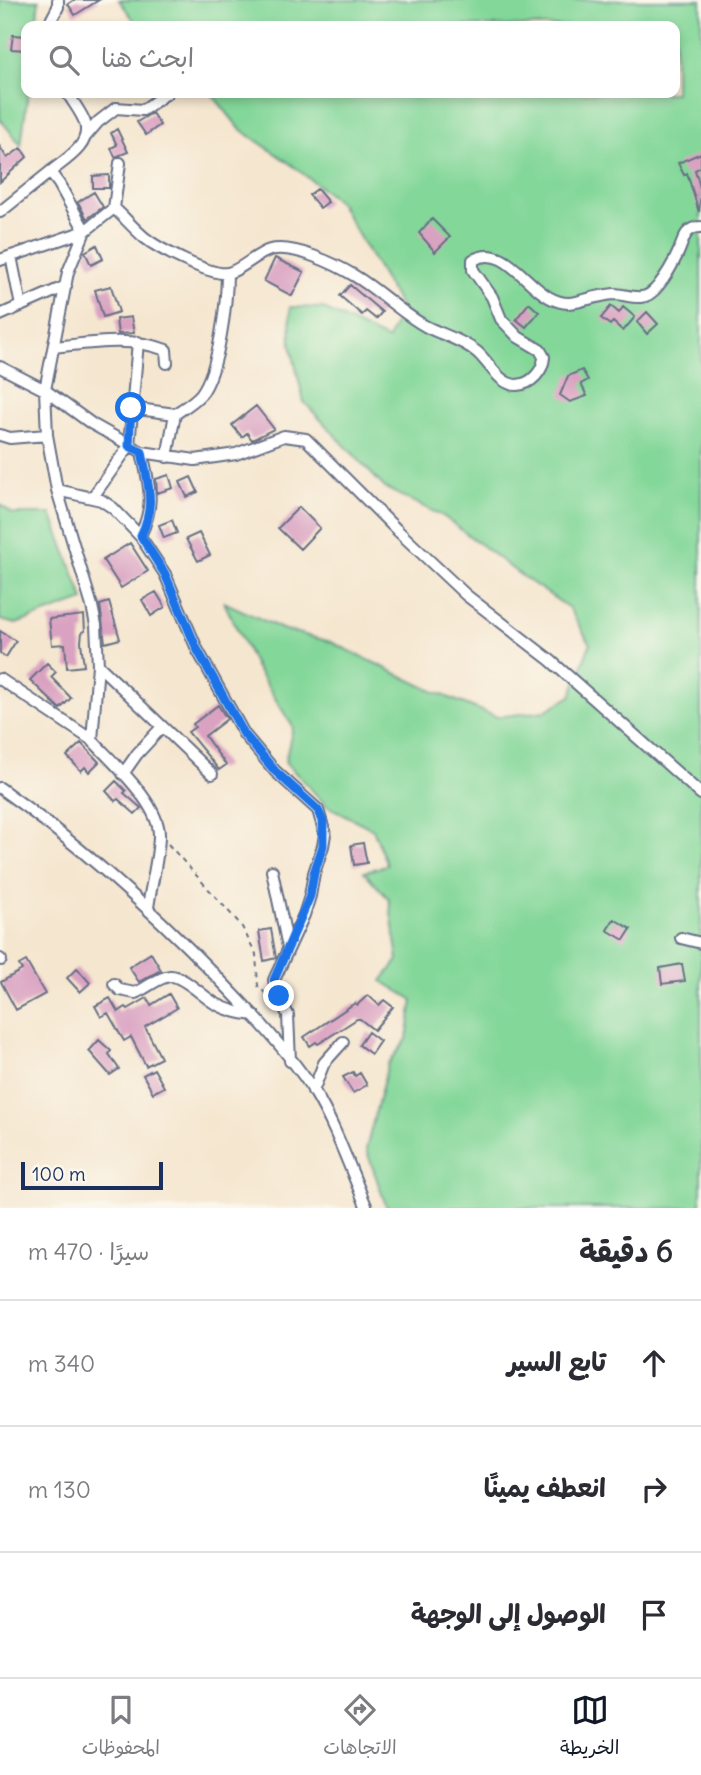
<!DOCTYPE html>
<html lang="ar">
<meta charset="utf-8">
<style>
body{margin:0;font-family:Delius,"Playpen Sans Arabic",sans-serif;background:#f2f2f3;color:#2b2b33;direction:rtl}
.scale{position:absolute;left:21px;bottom:18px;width:142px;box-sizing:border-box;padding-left:7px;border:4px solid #1b2f5e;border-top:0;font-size:19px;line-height:24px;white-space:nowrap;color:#1b2f5e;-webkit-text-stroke:5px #fbf7ec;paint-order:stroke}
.stop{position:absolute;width:21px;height:21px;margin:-16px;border:5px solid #1a73e8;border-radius:50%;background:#fff}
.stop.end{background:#1a73e8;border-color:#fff;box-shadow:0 2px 7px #0008}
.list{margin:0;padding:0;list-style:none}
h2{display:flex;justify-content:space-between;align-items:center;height:91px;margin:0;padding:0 28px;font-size:30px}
h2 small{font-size:23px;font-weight:400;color:#7c7c81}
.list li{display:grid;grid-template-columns:46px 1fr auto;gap:21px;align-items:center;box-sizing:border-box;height:126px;padding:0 28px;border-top:2px solid #e1e1e2}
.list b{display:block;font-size:26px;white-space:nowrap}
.list em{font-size:23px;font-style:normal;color:#7c7c81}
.icon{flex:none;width:38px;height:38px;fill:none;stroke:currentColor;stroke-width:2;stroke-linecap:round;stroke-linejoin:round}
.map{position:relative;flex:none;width:701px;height:1208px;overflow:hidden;direction:ltr}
.search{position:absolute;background:#fff;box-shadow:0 4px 10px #0003;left:21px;right:21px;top:21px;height:77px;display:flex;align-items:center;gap:18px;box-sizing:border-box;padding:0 24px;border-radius:14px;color:#7c7c81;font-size:26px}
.sheet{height:469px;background:#fff}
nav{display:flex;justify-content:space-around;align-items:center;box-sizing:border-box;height:98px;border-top:2px solid #e1e1e2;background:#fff;font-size:19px;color:#7c7c81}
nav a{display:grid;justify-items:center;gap:4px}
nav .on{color:#111827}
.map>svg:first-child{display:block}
.green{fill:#83d799;stroke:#4f837c;stroke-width:2}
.building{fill:#daa2c1}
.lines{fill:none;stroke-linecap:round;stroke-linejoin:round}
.minor-casing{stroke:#676f86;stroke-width:14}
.path{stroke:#676f86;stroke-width:2;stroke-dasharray:5 5;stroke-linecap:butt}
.minor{stroke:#fff;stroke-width:10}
.route{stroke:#1a73e8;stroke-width:9}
</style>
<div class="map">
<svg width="701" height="1208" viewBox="0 0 701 1208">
<rect width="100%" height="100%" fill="#fbf7ec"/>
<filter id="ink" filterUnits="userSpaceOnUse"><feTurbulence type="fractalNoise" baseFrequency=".0143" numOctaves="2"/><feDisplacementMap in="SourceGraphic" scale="14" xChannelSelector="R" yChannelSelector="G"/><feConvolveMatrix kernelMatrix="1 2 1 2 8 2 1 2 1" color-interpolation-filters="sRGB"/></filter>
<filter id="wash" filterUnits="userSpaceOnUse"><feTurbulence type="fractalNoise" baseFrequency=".00686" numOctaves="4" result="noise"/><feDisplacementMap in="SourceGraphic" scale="28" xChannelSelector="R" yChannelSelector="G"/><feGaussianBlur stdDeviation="1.57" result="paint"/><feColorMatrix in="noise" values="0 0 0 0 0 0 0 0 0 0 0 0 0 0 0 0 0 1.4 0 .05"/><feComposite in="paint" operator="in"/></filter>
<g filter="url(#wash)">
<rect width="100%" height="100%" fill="#f5e6cf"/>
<path class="green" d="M0,0H39L36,26H26L28,93L21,145L0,119Z
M119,0H701V1208H387L366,1149L388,1064L407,1039L413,1000L382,981L398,960L389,899L364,872L387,865L373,829L327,806L285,762L293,727L256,668L224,602L282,629L331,642L435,692L497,717L545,711L571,696L590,644L569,608L519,574L443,516L385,488L304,402L291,346L290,307L322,308L388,340L401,308L339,202L292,165L240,129L211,93H675V26H144L136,23Z
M0,504L13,514H51L84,600L16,624L0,620Z"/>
<g id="blocks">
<path class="building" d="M74,0H99L75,15L68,4Z
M13,35L26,36V50L11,49Z
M152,113L160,125L146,135L137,122Z
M117,129L128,152L115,157L111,148L117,145L111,133Z
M0,147L7,158L21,148L27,157L0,182Z
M701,153V167L695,170L701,190L699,212L687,173L684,175L678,163Z
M109,175V188H93V176Z
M317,189L328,202L320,208L309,195Z
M94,192L103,207L87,219L78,202Z
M432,219L450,237L435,252L419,233Z
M97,245L103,259L91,265L85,252Z
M275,258L304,272L292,296L264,281Z
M350,285L382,312L376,319L366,311L362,315L340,296Z
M111,286L119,312L103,317L95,290Z
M529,303L539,312L526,327L516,319Z
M611,306L619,313L623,307L635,317L623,331L613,322L610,325L601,318Z
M647,312L658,324L647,334L637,322Z
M131,317L134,333L118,334L116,319Z
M582,370L588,380L581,384L587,396L570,402L560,395L568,376Z
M256,406L274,429L252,440L247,433L242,437L232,425Z
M169,475L173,488L157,493L156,479Z
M191,477L198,492L187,497L180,482Z
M299,507L320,528L300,549L278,528Z
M172,520L177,533L164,538L159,525Z
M199,533L210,555L198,561L186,539Z
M130,543L148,571L121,588L103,560Z
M156,592L165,607L151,616L142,600Z
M109,602L120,639L105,643L100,605Z
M84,615L85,631L82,632L81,642L84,666L67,668L65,644L52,645L49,619Z
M0,631L16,641L6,657L0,653Z
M47,663L56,672L51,677L71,698L60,709L30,680Z
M218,705L227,719L205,736L226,765L219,770L188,732L195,727L193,724Z
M81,743L99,762L89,772L85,767L81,771L67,756Z
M116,781L126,791L124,793L141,808L135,814L118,799L115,801L106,791Z
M363,843L367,863L354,865L351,845Z
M614,919L631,929L624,940L607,930Z
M271,929L276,958L264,961L259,931Z
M151,953L161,970L139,982L129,967Z
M26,961L45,994L16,1010L1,982L22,970L19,965Z
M682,964L685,981L662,984L660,968Z
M77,968L90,983L80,992L67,978Z
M169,994L177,1008L145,1027L161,1058L146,1066L131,1037L124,1041L108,1013L101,1017L95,1006L110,998L118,1012L126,1007L128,1009L147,998L151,1005Z
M368,995L379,1005L384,1000L393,1007L374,1030L360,1019H357L318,1044L316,1042L310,1046L304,1037L355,1003L357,1005Z
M368,1032L380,1041L371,1054L359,1045Z
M99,1040L111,1051L109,1054L119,1069L110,1075L89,1051Z
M154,1069L164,1087L153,1093L143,1075Z
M353,1072L355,1076L360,1073L367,1085L353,1093L343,1077Z"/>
</g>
</g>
<g filter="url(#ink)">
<use href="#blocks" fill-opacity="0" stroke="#676f86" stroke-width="2"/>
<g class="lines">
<g class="minor-casing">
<path id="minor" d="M48,26L58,7V0
M86,136L98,122L116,108L143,110L167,93
M50,172C65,160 92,145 85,123C82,113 73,103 68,93
M114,208C125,218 134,229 145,238C159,249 211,276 228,273C241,270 256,254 270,250C294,244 335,264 355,276C380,291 400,312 425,326C442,335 461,339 477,352C489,362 499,385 517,385C532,384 543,371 544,357L540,350L518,337L501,319L492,297L473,270V260C513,238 534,312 576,302C589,299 601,295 614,294C623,294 632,298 641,297C647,297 654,291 658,286C666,276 673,264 678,253C681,247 683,238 687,233C691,228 695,227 701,227
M0,212L50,172L59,184L85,231L114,208L120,163
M11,256L21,306
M0,260L85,231L68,272L45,390L47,435L57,490L92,606L96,625L98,665L92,740C113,763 161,805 159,837C158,861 151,884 148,908
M0,315L66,286
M54,347C92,343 130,336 166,350L167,363
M0,367L45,390L92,424L142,452L195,460L236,454L284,436L306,439L397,530L466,595L550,660L701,794
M131,408L175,414C184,408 194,402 201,394C219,371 227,302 227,273
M0,435L10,438L47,435
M167,457L175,414
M57,490L101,500L113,508L140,536L165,574L197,649L244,734L275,771L318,810L325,834L323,846L314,873L310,896L304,915L274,980L275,988L288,1015L290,1061
M92,498L129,446L138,342
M140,536C156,503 149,486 142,452
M98,665L212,774
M0,679L92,740
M123,774L137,754L162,727
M0,788C79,844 150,908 217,977C251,1012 287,1050 314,1091C336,1127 350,1169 367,1208
M272,871L288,947
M681,938L701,943
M0,959L1,960
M114,984L120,990L135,993C146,989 158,977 170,976C183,975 203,997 216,1004C229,1011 240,1013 254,1015
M313,1091L324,1063L343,1042"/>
</g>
<path class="path" d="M168,844L241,925L256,954L258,986L267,995"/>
<use href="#minor" class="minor"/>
</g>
</g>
<g class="lines" filter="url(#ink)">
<path class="route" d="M131,408L129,446L142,452C148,485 156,504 141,536L165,574L197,649L244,734L275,771L318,810L323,821V846L314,873L310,896L274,980L279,996"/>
</g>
</svg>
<div class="scale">100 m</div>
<div class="stop" style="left:131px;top:408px"></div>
<div class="stop end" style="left:279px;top:996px"></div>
<div class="search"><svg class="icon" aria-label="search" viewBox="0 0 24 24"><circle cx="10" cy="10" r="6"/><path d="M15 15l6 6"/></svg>ابحث هنا</div>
</div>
<section class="sheet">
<h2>6 دقيقة<small>سيرًا · 470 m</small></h2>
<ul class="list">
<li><svg class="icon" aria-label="ahead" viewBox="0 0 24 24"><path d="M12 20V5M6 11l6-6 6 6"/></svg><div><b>تابع السير</b></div><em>340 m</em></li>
<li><svg class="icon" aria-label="right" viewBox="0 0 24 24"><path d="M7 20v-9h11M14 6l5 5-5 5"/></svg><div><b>انعطف يمينًا</b></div><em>130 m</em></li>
<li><svg class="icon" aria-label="arrive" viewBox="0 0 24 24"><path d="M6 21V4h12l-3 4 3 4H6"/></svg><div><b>الوصول إلى الوجهة</b></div></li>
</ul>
</section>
<nav>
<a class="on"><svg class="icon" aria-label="map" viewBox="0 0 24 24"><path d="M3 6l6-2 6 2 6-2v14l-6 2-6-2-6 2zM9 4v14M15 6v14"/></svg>الخريطة</a>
<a><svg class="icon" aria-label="directions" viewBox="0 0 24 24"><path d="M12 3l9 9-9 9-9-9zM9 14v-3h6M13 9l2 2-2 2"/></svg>الاتجاهات</a>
<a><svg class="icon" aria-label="saved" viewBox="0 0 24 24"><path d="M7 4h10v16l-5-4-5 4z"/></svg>المحفوظات</a>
</nav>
